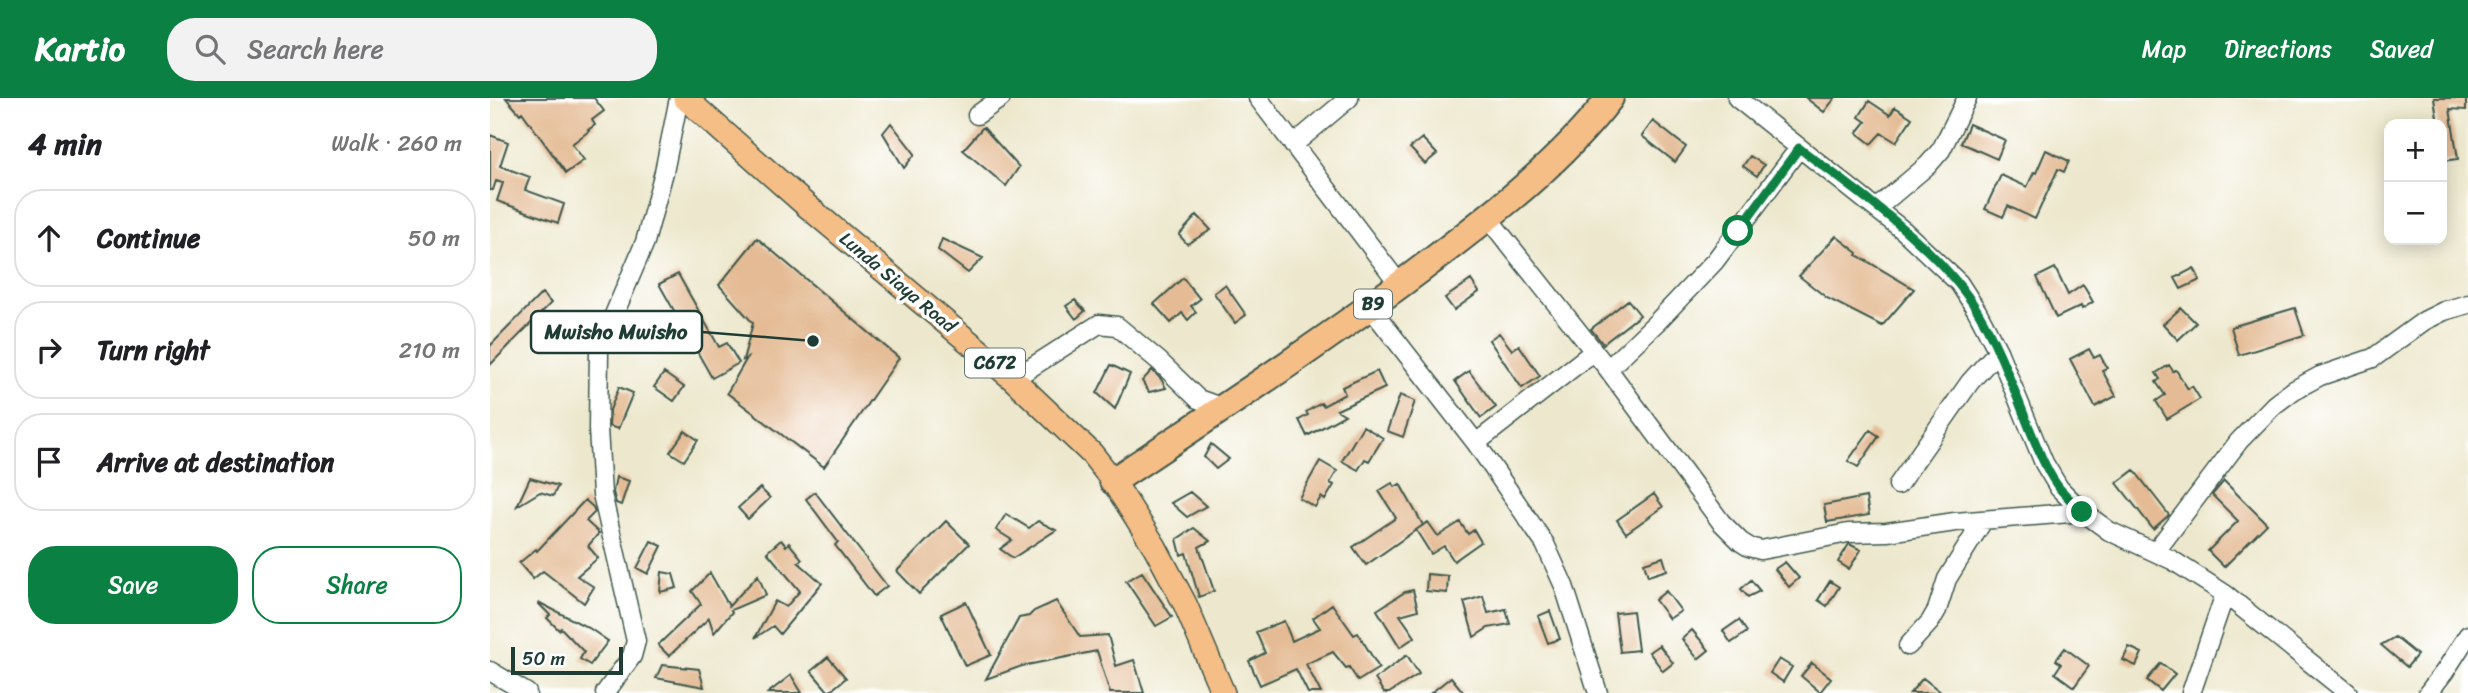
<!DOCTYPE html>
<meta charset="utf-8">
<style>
body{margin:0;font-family:Sriracha,sans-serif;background:#f2f2f2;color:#202124}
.controls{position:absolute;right:21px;top:21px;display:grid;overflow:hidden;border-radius:14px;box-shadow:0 4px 18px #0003}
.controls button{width:63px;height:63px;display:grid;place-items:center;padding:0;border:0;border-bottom:2px solid #e0e0e0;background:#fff;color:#202124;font:35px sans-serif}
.scale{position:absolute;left:21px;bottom:18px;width:112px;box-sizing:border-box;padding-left:7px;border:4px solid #1f3d34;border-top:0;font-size:19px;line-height:24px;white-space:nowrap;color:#1f3d34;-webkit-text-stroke:5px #fff;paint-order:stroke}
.stop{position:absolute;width:21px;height:21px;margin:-16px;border:5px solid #0b8043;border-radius:50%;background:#fff}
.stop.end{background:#0b8043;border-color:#fff;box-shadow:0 2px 7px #0008}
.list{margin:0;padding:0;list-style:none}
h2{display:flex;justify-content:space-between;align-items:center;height:91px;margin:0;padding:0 28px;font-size:30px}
h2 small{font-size:23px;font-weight:400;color:#757577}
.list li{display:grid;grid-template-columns:46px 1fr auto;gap:21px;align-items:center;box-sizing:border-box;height:98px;margin:0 14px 14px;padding:0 14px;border:2px solid #e0e0e0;border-radius:28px}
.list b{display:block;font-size:26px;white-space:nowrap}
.list em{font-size:23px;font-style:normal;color:#757577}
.actions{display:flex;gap:14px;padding:21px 28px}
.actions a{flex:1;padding:16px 0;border:2px solid #0b8043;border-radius:28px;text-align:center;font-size:24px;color:#0b8043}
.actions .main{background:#0b8043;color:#fff}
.icon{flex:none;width:38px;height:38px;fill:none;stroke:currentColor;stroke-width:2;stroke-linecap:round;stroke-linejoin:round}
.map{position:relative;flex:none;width:1978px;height:595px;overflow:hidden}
header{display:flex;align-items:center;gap:42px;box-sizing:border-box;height:98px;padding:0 35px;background:#0b8043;color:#fff}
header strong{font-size:33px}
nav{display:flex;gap:38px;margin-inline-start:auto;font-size:24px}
.search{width:490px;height:63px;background:#f2f2f2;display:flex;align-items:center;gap:18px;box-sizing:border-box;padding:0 24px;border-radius:28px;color:#757577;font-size:26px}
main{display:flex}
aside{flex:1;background:#fff}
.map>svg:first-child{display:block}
.building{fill:#e4bb94}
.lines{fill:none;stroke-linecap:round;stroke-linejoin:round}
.minor-casing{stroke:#3e574b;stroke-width:21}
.major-casing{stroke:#3e574b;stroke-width:26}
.highway-casing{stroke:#3e574b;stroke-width:30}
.minor{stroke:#fff;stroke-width:18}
.major{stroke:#f6be87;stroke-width:23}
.highway{stroke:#f6be87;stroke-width:26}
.route{stroke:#0b8043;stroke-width:9}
.labels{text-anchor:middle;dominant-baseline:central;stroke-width:7;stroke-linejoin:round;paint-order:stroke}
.shield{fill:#fff;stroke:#627771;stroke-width:2}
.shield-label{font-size:18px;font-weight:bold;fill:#1f3d34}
.street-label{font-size:19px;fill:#1f3d34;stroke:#fff}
.leader{fill:none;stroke:#1f3d34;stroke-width:2.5}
.callout-dot{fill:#1f3d34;stroke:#fff;stroke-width:2.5}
.callout{fill:#fff;stroke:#1f3d34;stroke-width:2.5}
.callout-label{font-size:21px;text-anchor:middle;font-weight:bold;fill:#1f3d34}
</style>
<header>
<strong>Kartio</strong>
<div class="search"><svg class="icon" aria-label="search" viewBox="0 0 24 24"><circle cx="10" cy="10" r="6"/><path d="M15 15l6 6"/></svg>Search here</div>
<nav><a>Map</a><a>Directions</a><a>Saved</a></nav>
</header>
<main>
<aside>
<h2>4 min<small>Walk · 260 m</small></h2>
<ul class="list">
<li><svg class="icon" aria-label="ahead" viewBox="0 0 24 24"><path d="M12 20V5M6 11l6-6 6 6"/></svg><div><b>Continue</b></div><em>50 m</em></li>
<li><svg class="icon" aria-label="right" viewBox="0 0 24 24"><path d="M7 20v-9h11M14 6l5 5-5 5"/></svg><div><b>Turn right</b></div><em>210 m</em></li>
<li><svg class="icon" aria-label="arrive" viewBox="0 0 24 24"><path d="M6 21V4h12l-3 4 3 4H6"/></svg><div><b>Arrive at destination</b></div></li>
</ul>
<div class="actions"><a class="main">Save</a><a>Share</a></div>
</aside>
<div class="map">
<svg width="1978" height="595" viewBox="0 0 1978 595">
<rect width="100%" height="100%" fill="#fff"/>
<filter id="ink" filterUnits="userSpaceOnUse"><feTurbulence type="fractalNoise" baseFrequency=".0143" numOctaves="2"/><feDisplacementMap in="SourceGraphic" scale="14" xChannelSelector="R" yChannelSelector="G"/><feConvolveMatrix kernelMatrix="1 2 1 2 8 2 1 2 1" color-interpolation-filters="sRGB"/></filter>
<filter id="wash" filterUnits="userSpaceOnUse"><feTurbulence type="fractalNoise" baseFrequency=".00686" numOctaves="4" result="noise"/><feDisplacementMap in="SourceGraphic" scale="28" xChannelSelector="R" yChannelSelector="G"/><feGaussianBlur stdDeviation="1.57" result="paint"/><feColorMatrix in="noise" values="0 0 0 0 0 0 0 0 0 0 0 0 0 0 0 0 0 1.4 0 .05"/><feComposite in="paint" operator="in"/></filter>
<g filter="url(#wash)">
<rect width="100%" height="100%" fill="#ede8cd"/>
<g id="blocks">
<path class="building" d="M16,0H104L114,13L102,22L105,27L98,32L99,33L82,46L94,62L76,75L32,14L30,16Z
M1316,0H1345L1334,14Z
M1944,0H1976V12L1960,11L1968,61L1952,63V26H1948Z
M1379,3L1400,17L1405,9L1422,20L1406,44L1391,35L1381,46L1367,35L1376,24L1369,19Z
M1163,23L1196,49L1185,64L1152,38Z
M401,25L425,56L414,70L393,35Z
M1479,26L1515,42L1507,61L1471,45Z
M493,29L529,69L516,88L473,52Z
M0,37L18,44L10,68L40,79L35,92L74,106L68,125L7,103L13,85L6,83L3,92H0Z
M932,40L947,56L935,66L920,50Z
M1556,52L1579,63L1574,74L1568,71L1545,121L1518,108L1513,119L1495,111L1511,77L1537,89L1544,74L1546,75Z
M1260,58L1274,67L1267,78L1253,68Z
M707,117L721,132L697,146L689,137Z
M1346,138L1368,155L1367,157L1424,191L1392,228L1337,200L1309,178Z
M267,140L409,260L334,369L237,295L257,260L253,262L263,225L229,187Z
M452,141L493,160L478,175L448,152Z
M1565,170L1578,197L1593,187L1603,204L1592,211L1591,208L1566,220L1547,179Z
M1704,170L1710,182L1691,191L1685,180Z
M188,176L229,249L237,245L249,265L222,280L169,186Z
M693,180L710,201L701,208L706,214L698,222L692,215L681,225L664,206Z
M981,182L989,194L964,212L955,200Z
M735,187L756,217L745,225L724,195Z
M52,195L61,205L0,267V248Z
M585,202L595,213L586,221L576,208Z
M1138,202L1150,217L1113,246L1101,231Z
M1691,210L1706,225L1688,242L1673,226Z
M1805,210L1814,237L1749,257L1741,229Z
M1009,235L1022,252L1029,247L1050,278L1032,290L999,242Z
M1599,251L1604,260L1610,257L1617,270L1612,272L1626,298L1605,309L1580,261Z
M621,267L640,276L625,311L607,295Z
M1679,267L1683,273L1686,272L1698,291L1702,288L1710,301L1677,321L1666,303L1675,297L1666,284L1670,281L1666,275Z
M662,272L671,281L676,290L659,294L652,283Z
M887,273L895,290L847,312L855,317L817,338L809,322L818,317L816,314L831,305L833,308L855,296L852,289Z
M979,273L1006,309L991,320L965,283Z
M174,275L194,289L184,303L164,289Z
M129,289L143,295L128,331L119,328L120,312Z
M910,297L925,303L913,339L897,333Z
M873,328L893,340L879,363L875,361L868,372L852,363Z
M1380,332L1389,338L1368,369L1358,363Z
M195,333L208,342L194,363L180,354Z
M721,346L739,361L726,371L714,359Z
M830,363L847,373L840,385L844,387L835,402L831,399L825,409L809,400Z
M1644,372L1679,417L1663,431L1627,385Z
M126,379L139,383L131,407L126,405L123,394Z
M40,380L68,388L63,398L50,394L27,408Z
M1734,383L1777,426L1734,469L1718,453L1748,423L1722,397Z
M902,385L905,389L910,386L933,427L876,467L863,449L906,420L889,393Z
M270,390L280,400L258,421L248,410Z
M325,394L397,488L384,498L345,447L348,444L316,401Z
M700,394L716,408L697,419L681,405Z
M1164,396L1173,409L1136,435L1127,422Z
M1376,399L1379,417L1337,424L1334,407Z
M95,402L103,409L105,414L96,423L109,435L98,448L108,460L87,478L104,489L94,505L53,473L43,481L29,465L46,451L47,453Z
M516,416L539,430L548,423L566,432L523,460L510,451L522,442L506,432Z
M456,423L479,446L429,496L407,473Z
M938,424L948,438L970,424L978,436L984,432L991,444L964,463L954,448L941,456L926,432Z
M704,430L720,443L709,449L724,493L709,499L696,455L691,457L687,441Z
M291,442L296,448L299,445L312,461L308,464L332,485L290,536L283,528L265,540L285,503L296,509L310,493L277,454Z
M161,443L172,448L158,476L147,470Z
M1359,446L1371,452L1359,471L1348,464Z
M1173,459L1177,472L1158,478L1154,465Z
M1295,464L1309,480L1299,489L1285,471Z
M172,474L183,476L187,490L170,494Z
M652,474L682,519L666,528L636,483Z
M220,475L239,508L268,477L276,497L241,512L242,514L224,535L219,520L179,558L168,547L211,506L202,493Z
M937,476L958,478L957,495L936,493Z
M1261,482L1270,493L1258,499L1251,491Z
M1340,483L1349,489L1337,508L1328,502Z
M923,492L928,512L910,517L925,539L910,549L887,512L915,494Z
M1176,493L1191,513L1179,521L1165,502Z
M993,498L998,515L1016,511L1020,526L998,530L984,539L974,504Z
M566,503L590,539L618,537L626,568L644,562L654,595H620L607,553L532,568L496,581L529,520L539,518L544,513Z
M476,504L501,557L475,568L451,516Z
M50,505L99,530L118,543L100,567L90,561L94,554L71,530L69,532L57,520L60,517L49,506Z
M842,506L864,537L868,535L889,570L868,583L859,569L856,570L843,554L816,566L831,595H818L806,571L770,587L759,563L775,555L766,534L794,523L802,543L830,530L823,520Z
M1060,513L1070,541L1058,545L1048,518Z
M1143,513L1148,552L1130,554L1125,515Z
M1249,522L1257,534L1241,545L1233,533Z
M1202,532L1219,552L1208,561L1192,541Z
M1905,539L1927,557L1917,569L1891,547Z
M1169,547L1183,565L1173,573L1159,554Z
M1639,549L1652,555L1646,568L1633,562Z
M1575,550L1599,568L1584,589L1565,575L1571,566L1566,562Z
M917,557L929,576L899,595H894L885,581Z
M338,559L356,580L339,594L321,573Z
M1289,561L1302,569L1293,584L1280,575Z
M1322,565L1341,580L1330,594L1311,578Z
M1671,565L1685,576L1671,593L1657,582Z
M172,567L209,571L214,589L166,580Z
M301,577L312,595H278Z
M961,579L974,595H941Z
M1433,580L1452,595H1420Z"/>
</g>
</g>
<g filter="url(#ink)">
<use href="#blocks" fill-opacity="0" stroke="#3e574b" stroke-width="2"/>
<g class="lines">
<g class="minor-casing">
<path id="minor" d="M768,0L910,187
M1247,0L1414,133L1469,185L1487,213L1508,253L1554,365L1569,390L1593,414L1619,433L1682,462L1735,496L1858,595
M487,17L511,0
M803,47L859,0
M1387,110L1438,67L1451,52L1477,0
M998,120L1118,271L1231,424L1251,444L1259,449L1271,452L1358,435L1397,434L1465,424L1593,414
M880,209L986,345L1055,446L1074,488L1108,595
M1118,271L1168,223L1225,163L1309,50
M523,281L609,226L627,228L669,263L708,301L733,310
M986,345L1103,254
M1408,387L1480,284L1508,253
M1666,453L1749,343L1784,307L1804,292L1830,278L1883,260L1934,223L1954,213L1978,206
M1418,548L1440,524L1447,512L1457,481L1493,423
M0,573L37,595
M115,595L142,558L146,543L112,396L108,331L109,252L155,144L174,74L189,0
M1701,595L1735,496
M1938,595L1955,573L1978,537"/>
</g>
<g class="major-casing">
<path id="major" d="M195,0L317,108L523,281L602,356L623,383L665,449L695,506L733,595"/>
</g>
<g class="highway-casing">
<path id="highway" d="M623,383C730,312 837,242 939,165C1004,115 1069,66 1120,0"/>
</g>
<use href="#minor" class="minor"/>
<use href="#major" class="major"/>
<use href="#highway" class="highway"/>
</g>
</g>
<g class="lines" filter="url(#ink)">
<path class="route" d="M1248,133L1309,50C1368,94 1448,149 1487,212C1510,250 1524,293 1541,334C1549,353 1557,375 1570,391C1577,399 1585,406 1592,414"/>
</g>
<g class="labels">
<g class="shield">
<rect x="864" y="191.5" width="38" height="29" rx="5"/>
<rect x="475" y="250.5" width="60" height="29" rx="5"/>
</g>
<g class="shield-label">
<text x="883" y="206">B9</text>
<text x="505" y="265">C672</text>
</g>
<g class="street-label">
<text transform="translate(408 184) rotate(40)">Lunda Siaya Road</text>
</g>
</g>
<path class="leader" d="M323 243L212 234"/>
<circle class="callout-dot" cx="323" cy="243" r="7"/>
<rect class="callout" x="41" y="213" width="171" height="42" rx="7"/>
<g class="callout-label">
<text x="126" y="241">Mwisho Mwisho</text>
</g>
</svg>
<div class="controls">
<button>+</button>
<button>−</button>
</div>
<div class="scale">50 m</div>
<div class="stop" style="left:1248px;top:133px"></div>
<div class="stop end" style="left:1592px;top:414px"></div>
</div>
</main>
